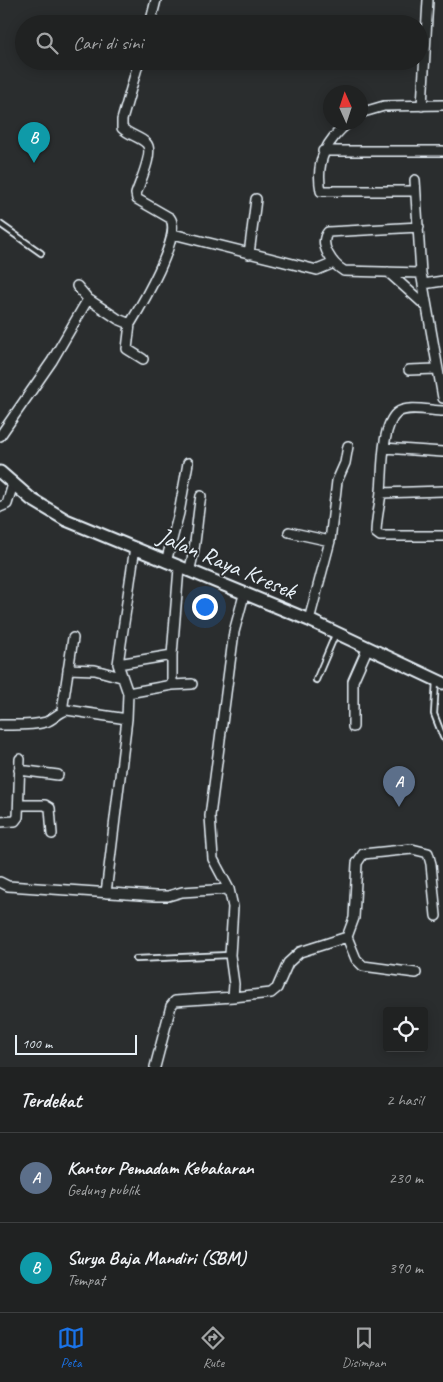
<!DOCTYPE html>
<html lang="id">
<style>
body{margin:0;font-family:Caveat,sans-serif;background:#2d2f2f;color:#f1f3f6}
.controls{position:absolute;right:15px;bottom:15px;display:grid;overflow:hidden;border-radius:5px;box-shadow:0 2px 12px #0003}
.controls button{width:45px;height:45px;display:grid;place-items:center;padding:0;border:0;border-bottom:1px solid #3d3f40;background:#202222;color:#f1f3f6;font:25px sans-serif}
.compass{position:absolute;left:323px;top:85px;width:45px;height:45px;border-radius:50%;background:#202222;box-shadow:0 2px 12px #0003;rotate:357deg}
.scale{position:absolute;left:15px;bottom:12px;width:122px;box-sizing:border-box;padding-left:5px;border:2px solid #e8f1f8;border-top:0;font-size:14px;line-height:18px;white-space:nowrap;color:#e8f1f8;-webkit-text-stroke:4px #2a2d2e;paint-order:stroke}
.you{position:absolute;left:204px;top:606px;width:18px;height:18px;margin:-12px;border:4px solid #fff;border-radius:50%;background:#1a73e8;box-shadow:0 0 0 8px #1a73e833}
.badge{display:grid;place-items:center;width:32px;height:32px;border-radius:50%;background:#1a73e8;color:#fff;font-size:16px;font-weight:700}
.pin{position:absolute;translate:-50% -41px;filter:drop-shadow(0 1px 2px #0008)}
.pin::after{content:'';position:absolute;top:26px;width:18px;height:15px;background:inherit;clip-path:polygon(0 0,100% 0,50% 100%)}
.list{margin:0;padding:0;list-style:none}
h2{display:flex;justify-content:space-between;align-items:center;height:65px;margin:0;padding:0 20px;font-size:21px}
h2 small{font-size:16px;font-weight:400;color:#a2a4a5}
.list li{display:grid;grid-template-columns:32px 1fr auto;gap:15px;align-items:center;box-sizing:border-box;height:90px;padding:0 20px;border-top:1px solid #3d3f40}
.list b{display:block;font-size:19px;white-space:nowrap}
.list p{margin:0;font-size:16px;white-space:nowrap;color:#a2a4a5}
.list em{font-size:16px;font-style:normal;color:#a2a4a5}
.icon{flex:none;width:28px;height:28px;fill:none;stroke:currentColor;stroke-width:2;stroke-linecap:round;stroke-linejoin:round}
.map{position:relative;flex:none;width:443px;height:1067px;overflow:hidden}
.search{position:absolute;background:#202222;box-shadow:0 2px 12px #0003;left:15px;right:15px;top:15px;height:55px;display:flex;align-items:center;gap:12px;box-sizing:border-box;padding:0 18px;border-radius:28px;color:#a2a4a5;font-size:19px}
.sheet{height:245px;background:#202222}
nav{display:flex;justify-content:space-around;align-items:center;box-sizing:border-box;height:70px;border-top:1px solid #3d3f40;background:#202222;font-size:14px;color:#a2a4a5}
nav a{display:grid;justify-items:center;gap:2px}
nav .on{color:#1a73e8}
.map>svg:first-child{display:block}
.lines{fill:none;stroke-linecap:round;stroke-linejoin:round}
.lane-casing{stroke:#e8f1f8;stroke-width:8}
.street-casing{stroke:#e8f1f8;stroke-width:12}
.secondary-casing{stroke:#e8f1f8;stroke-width:15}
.lane{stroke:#2a2d2e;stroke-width:4.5}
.street{stroke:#2a2d2e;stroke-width:9}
.secondary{stroke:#2a2d2e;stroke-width:11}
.labels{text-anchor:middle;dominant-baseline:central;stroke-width:4;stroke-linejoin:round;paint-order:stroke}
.street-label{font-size:24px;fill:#e8f1f8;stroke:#2a2d2e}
</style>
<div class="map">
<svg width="443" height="1067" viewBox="0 0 443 1067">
<rect width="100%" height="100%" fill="#2a2d2e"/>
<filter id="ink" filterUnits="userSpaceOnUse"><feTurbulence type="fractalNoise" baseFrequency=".02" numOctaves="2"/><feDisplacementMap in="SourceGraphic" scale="10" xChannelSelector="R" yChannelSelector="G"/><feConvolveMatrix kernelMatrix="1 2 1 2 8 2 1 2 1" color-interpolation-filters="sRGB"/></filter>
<g filter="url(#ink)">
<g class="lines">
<g class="lane-casing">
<path id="lane" d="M0,224L41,253
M316,680L336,633
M436,681L434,714L443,737
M136,959L229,955"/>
</g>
<g class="street-casing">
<path id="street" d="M150,24L156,0
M422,106L428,0
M360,113L384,106L443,105
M349,122C327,140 315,161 321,191H414
M323,151H443
M415,180L421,273L443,398
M419,227L328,232C318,244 332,264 344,271L421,273
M173,234L317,270L334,263
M249,254L256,199
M388,272L427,307
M423,284L443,281
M77,286L88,299
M130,324L127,349L143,359
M409,370L436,369
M443,411C431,411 407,405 397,413C381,426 383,472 381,491C380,506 376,518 376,533L380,536H443
M0,436L52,361L88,299L118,319L130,324C141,306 183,235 170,218L137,199L136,194C139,184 155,151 146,143C140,137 129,135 122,128V120L139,61
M384,448L443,452
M381,493L443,491
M0,507L7,504L13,484
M289,532L330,541
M166,562L179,513L188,463
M189,571C197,547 196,521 201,496
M309,620L330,541L337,481L345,463L348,446
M118,664L172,655
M68,669L95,670L121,677
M172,685V655L179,568
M128,693L172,685L192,684
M62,711L73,638
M0,725C15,725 31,726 46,722C54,719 59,712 67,710L127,719L128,693L118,664L135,547
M353,727V681L368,647
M19,770L58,775
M19,805H45L50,808L52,834
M0,822L15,821L18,817L20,759
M0,882L8,886L155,896H168L182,892L229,889
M106,893L127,719
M347,937L356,959L363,966L416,973
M233,997L271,993L277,988L288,963L300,952L347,937L354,918L357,863L363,854L412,849L428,853L431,864L436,916
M155,1067L171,1006L175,1001L233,997L234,984L230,955L233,907L229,889L213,859L210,816L234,632L244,595"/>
</g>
<g class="secondary-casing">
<path id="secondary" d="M0,472L31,499L66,520L309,620L443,683"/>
</g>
<use href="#lane" class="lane"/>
<use href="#street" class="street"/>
<use href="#secondary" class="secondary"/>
</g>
</g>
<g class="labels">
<g class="street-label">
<text transform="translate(227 563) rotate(23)">Jalan Raya Kresek</text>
</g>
</g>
</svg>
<div class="controls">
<button><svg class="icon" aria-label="locate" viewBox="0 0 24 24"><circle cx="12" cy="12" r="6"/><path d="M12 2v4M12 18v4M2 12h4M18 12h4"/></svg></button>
</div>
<svg class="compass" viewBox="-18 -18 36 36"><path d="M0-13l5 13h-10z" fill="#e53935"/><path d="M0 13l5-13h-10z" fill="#a2a4a5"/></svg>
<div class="scale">100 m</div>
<div class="you"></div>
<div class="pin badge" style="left:399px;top:807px;background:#5c6f8a">A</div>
<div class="pin badge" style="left:34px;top:163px;background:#0f9aa8">B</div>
<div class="search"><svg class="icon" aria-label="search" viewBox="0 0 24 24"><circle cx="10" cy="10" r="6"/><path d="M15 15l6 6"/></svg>Cari di sini</div>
</div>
<section class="sheet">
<h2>Terdekat<small>2 hasil</small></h2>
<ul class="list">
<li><span class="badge" style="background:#5c6f8a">A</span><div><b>Kantor Pemadam Kebakaran</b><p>Gedung publik</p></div><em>230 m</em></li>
<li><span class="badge" style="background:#0f9aa8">B</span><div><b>Surya Baja Mandiri (SBM)</b><p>Tempat</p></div><em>390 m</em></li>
</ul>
</section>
<nav>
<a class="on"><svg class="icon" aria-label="map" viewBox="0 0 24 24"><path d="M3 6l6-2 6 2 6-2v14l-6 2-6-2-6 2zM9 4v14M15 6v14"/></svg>Peta</a>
<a><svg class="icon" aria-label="directions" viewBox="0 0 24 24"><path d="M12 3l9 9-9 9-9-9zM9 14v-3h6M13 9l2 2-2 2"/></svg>Rute</a>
<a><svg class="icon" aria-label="saved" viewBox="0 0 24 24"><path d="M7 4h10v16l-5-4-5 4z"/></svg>Disimpan</a>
</nav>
